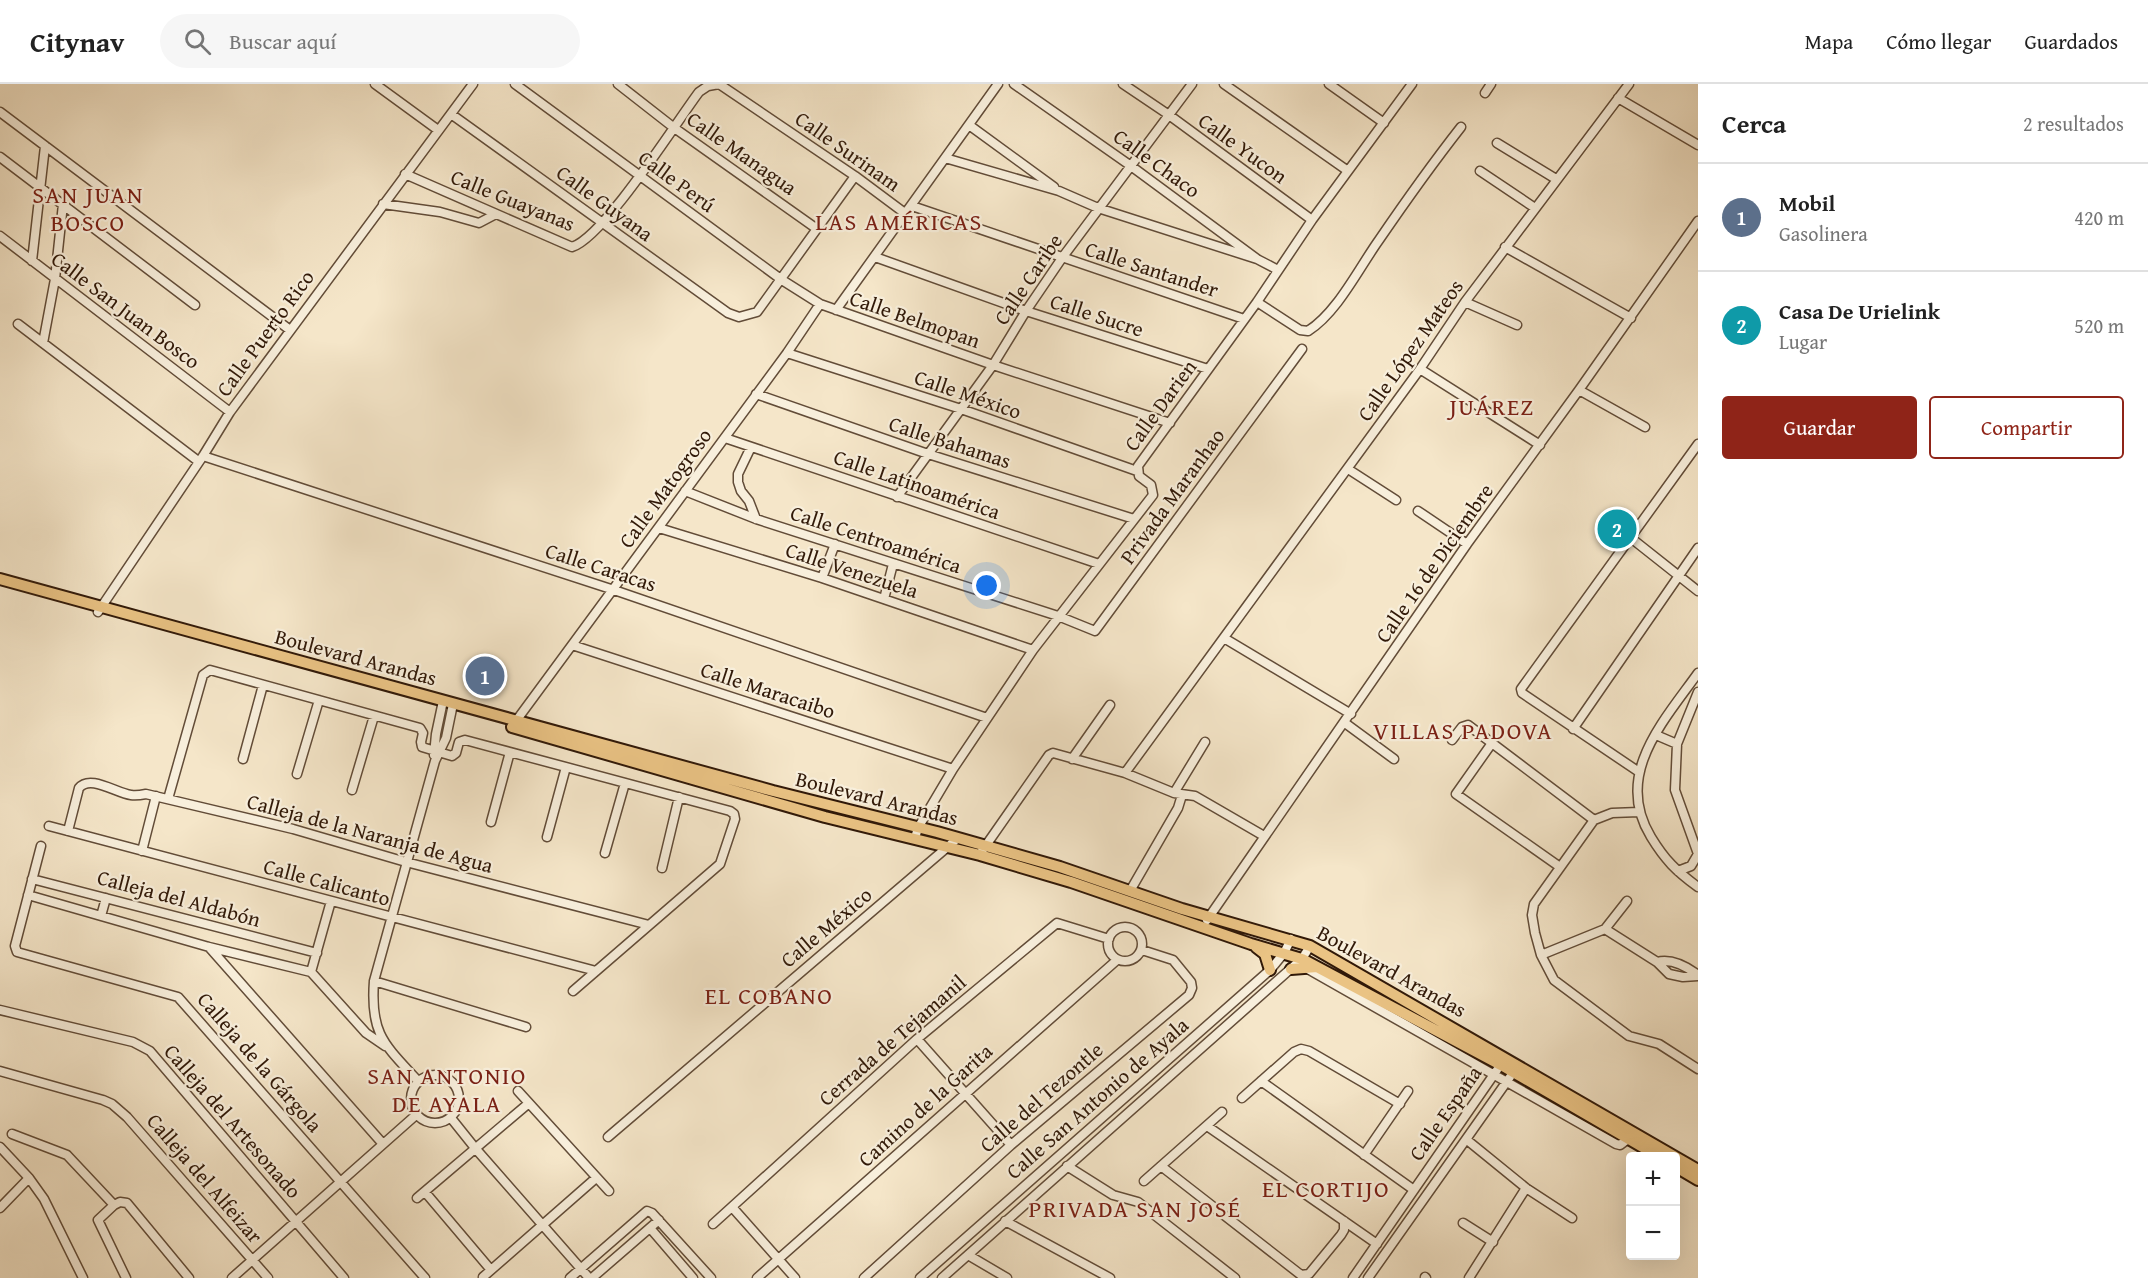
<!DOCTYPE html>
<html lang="es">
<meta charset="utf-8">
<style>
body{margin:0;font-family:"Gentium Book Plus",serif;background:#f6f6f6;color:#222}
.controls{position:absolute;right:18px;bottom:18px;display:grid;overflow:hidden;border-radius:6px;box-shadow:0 6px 24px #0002}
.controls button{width:54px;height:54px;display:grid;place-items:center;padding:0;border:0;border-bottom:2px solid #e0e0e0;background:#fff;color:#222;font:30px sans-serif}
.you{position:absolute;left:987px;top:502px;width:21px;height:21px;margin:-15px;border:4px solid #fff;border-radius:50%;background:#1a73e8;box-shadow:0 0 0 9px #1a73e833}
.badge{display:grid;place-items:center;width:39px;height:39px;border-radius:50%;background:#8f2418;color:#fff;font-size:20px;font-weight:700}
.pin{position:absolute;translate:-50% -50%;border:3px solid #fff;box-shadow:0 2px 6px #0006}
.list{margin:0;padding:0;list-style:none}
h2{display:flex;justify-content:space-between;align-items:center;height:78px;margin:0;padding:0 24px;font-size:26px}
h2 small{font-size:20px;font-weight:400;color:#767676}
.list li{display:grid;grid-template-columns:39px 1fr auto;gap:18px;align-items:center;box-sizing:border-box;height:108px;padding:0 24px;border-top:2px solid #e0e0e0}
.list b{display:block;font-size:22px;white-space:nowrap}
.list p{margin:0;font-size:20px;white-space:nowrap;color:#767676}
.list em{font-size:20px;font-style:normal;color:#767676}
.actions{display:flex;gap:12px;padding:18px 24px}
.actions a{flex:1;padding:14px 0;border:2px solid #8f2418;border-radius:6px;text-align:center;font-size:21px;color:#8f2418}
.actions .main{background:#8f2418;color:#fff}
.icon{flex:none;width:33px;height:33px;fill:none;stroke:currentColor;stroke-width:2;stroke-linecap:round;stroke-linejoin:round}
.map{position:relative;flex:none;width:1698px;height:1194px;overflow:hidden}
header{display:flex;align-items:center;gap:36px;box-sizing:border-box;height:84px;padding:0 30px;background:#fff;border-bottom:2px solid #e0e0e0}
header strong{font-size:28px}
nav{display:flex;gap:33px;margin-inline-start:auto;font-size:21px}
.search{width:420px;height:54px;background:#f6f6f6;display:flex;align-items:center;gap:15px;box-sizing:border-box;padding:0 21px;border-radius:33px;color:#767676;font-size:22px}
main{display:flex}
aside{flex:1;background:#fff}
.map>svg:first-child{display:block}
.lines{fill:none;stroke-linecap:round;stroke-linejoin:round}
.minor-casing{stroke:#624c38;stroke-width:11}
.major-casing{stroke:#311908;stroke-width:14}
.minor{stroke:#f8efdc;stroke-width:8}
.major{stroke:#eac384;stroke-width:10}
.labels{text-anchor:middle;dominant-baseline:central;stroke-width:4.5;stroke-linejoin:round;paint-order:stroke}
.street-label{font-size:21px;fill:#311908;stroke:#f8efdc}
.quarter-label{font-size:24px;letter-spacing:1.5px;fill:#7a1f14;stroke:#f8efdc}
</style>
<header>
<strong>Citynav</strong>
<div class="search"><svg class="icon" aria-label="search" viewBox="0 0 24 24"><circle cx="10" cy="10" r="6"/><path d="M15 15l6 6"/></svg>Buscar aquí</div>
<nav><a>Mapa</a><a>Cómo llegar</a><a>Guardados</a></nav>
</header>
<main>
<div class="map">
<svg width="1698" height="1194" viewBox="0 0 1698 1194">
<rect width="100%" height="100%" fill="#f5e6c9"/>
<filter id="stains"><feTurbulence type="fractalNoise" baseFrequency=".00333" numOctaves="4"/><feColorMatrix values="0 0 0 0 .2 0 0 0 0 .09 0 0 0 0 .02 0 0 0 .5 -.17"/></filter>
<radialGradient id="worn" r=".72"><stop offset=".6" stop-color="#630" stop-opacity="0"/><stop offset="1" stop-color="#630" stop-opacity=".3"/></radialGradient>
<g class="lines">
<g class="minor-casing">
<path id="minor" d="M375,0L438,46
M515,0L782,196L820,220L993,281L1170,339
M618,0L673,43L817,145
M1014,0L1131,82L1257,175L1278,186
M1123,0L1169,31L1312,136
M1224,0L1348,87
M1329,0L1384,39
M1485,9L1491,0
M1618,14L1698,61
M0,28L290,246
M451,30L728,229L739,233L757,228L855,92
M969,41L1054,103
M1497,59L1556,95
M0,73L195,221
M945,74L1059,107L1098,124L1257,175
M1480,87L1535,124
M405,90L572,163C604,153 675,40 699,8L708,2L719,0L855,92L906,130
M383,120L440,128L479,139L496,130
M912,122L1244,235
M0,152L230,328
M1505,163L1631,234
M875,173L1026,227L1208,285
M32,177L45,62
M1257,218L1300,246L1308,247C1337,229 1359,184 1379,156C1405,118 1432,80 1461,43
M1465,218L1517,241
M836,226L998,0
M18,240L198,377
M43,259L55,195L63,120
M787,269L961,325L1137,387
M1420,285L1540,361
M1579,306L1645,343
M756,310L928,370L1134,435
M725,354L1099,480
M751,363L738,390V398L741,407L749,417L756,435
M203,372L614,506L987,634
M1348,385L1396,416
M685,407L756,435L1058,532L1095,547L1302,265
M897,413L993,281L1026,227L1062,174L1192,0
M1418,427L1467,460
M659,444L822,494L1033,566
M1631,454L1698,507
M822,494L835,460
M884,515L893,480
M98,528L203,372L230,328L473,0
M1224,554L1351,630
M572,561L953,685
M1698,589C1663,638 1613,691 1651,753C1665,776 1676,787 1698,803
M1698,608L1677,660L1675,706L1698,770
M516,637L787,269L820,220
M1345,639L1394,675
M1573,645L1698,464
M1656,651L1677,660
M1452,656L1462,643L1468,641L1594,736
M1492,659L1456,710L1560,783
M434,671L436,650L443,617
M243,675L263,601
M1072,675L1110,621
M1639,688L1522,609L1521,605L1698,360
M1125,689L1420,285L1465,218L1629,0
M297,690L319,616
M352,706L374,632
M1174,709L1205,658
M168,715L203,591L210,586L420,644L423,649L421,658L422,663L452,672L456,669L459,658L465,656L730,727L734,730L735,735L720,780L573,907
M1639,728L1612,729L1594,736L1534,820L1532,831L1535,849L1541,871L1554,896L1629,952L1659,960L1698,985
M491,738L510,668
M49,742L596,887
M68,747L79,704C90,690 116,709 131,711C136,712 141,711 146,710L293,745L406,778L649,841
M547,753L566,683
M915,754L918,744L953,685L1033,566L1153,411L1151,401L1139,392L1138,382L1257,218L1312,136L1412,0
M41,762L15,862L17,868L178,913L425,1194
M142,767L156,712
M982,767L1049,671L1053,669L1125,689L1174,709L1195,712L1264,752
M605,769L625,699
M662,784L679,713
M1678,787L1691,782L1698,770
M32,795L317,869
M1130,807L1178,724L1182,711
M28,811L209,863L311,888
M101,832L106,814
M1207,836L1467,460L1579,306L1698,137
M1108 860a17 17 0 1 1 34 0a17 17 0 1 1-34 0Z
M1605,845L1627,817
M209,863L383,1060
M1541,871L1605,845L1657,878L1669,890L1683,893L1698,892
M1657,878C1672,874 1686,882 1698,891
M1306,884L1616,1060L1620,1061L1628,1055
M311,888L366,949L385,962
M311,888L331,817
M374,897L526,943
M0,926L133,958L150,967L344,1194
M917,955L1011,1061
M0,987L103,1016L112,1020L127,1033L268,1194
M411 1015a24 24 0 1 1 48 0a24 24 0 1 1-48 0Z
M418,997C384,960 370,950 374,897L435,677L446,654L453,620
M1261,997L1414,1106
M518,1007L609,1107
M1242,1014L1294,968L1301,965L1309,967L1400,1020
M451,1034L475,1064L589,1194
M1207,1042L1377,1160
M12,1050L67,1071L114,1121L120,1118L127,1119L189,1194
M608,1053L958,754
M1467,1056L1526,1104L1572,1134
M0,1063L29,1094L44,1115L83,1194
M1364,1071L1408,1007
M1067,1082L1113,1111L1138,1118L1235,1194
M1161,1082L1301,1191L1309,1190L1341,1151L1344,1146V1137
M1144,1097L1222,1028
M425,1108L491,1186
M417,1114L529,1019
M114,1121L98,1136L126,1194
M732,1123L795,1194
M0,1124L29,1094
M1005,1137L1110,1194
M1463,1139L1493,1158
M713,1140L917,955L1057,839L1109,855
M650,1144L693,1194
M968,1171L1007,1194
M483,1193L596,1094
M1425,1193L1426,1194
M232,1194L416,1031
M570,1194L647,1127L652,1129L711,1194
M592,1194L659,1136
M757,1194L1117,876
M864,1194L1011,1061L1189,911L1192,904L1191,898L1173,876L1142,866
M920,1194L1270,886L1284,869L1291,855
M942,1194L1295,881L1302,875L1310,862
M1353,1194L1497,986
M1368,1194L1510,993
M1469,1194L1526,1104"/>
</g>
<g class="major-casing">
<path id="major" d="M0,495L773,707L937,748L1060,783L1182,825L1310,862L1698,1086
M512,643L825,733L980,771L1071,798L1251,860L1302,875L1501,981L1658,1072
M1256,863L1265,870L1270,886
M1291,885L1317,883
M1676,1083L1698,1096"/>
</g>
<use href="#minor" class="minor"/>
<use href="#major" class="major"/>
</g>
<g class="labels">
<g class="street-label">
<text transform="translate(1243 64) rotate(36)">Calle Yucon</text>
<text transform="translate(848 67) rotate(35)">Calle Surinam</text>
<text transform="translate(742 69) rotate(35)">Calle Managua</text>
<text transform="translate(1157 79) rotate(36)">Calle Chaco</text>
<text transform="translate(677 97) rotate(36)">Calle Perú</text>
<text transform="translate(513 116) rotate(22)">Calle Guayanas</text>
<text transform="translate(605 119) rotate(36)">Calle Guyana</text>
<text transform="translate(1152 185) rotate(18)">Calle Santander</text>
<text transform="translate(1028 195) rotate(-56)">Calle Caribe</text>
<text transform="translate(126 226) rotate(37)">Calle San Juan Bosco</text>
<text transform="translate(1097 231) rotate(18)">Calle Sucre</text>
<text transform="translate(915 235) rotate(19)">Calle Belmopan</text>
<text transform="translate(265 249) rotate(-54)">Calle Puerto Rico</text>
<text transform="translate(1410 266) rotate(-55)">Calle López Mateos</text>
<text transform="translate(968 310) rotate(19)">Calle México</text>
<text transform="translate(1160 321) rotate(-54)">Calle Darien</text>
<text transform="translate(950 358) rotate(18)">Calle Bahamas</text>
<text transform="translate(917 400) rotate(19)">Calle Latinoamérica</text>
<text transform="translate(665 404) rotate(-54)">Calle Matogroso</text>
<text transform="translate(1172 412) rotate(-54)">Privada Maranhao</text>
<text transform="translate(876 455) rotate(18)">Calle Centroamérica</text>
<text transform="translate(1434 479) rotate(-55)">Calle 16 de Diciembre</text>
<text transform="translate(601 483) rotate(18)">Calle Caracas</text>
<text transform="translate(852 486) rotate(18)">Calle Venezuela</text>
<text transform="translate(356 573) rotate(15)">Boulevard Arandas</text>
<text transform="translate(768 606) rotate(18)">Calle Maracaibo</text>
<text transform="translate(877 714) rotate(14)">Boulevard Arandas</text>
<text transform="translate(370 749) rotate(15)">Calleja de la Naranja de Agua</text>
<text transform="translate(327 798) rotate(15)">Calle Calicanto</text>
<text transform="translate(179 814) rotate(15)">Calleja del Aldabón</text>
<text transform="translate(826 843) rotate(-40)">Calle México</text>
<text transform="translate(1392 887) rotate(29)">Boulevard Arandas</text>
<text transform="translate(892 956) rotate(-41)">Cerrada de Tejamanil</text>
<text transform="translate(260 978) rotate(49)">Calleja de la Gárgola</text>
<text transform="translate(1041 1013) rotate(-41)">Calle del Tezontle</text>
<text transform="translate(1097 1014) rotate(-41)">Calle San Antonio de Ayala</text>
<text transform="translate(925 1021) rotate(-42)">Camino de la Garita</text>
<text transform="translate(1445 1029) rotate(-55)">Calle España</text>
<text transform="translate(233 1037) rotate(49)">Calleja del Artesonado</text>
<text transform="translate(205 1094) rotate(49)">Calleja del Alfeizar</text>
</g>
<g class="quarter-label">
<text x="88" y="110">SAN JUAN<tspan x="88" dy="28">BOSCO</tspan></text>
<text x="899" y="137">LAS AMÉRICAS</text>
<text x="1492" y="322">JUÁREZ</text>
<text x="1463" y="646">VILLAS PADOVA</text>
<text x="769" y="911">EL COBANO</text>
<text x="447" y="991">SAN ANTONIO<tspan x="447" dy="28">DE AYALA</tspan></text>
<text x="1326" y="1104">EL CORTIJO</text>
<text x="1135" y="1124">PRIVADA SAN JOSÉ</text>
</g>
</g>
<rect width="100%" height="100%" filter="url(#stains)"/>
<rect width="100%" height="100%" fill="url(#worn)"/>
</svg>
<div class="controls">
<button>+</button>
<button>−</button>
</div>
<div class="you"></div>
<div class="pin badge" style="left:485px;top:592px;background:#5c6f8a">1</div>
<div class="pin badge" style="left:1617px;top:445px;background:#0f9aa8">2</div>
</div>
<aside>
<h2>Cerca<small>2 resultados</small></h2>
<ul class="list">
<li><span class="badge" style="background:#5c6f8a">1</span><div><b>Mobil</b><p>Gasolinera</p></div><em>420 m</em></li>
<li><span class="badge" style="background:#0f9aa8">2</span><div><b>Casa De Urielink</b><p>Lugar</p></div><em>520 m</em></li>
</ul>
<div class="actions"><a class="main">Guardar</a><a>Compartir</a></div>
</aside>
</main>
